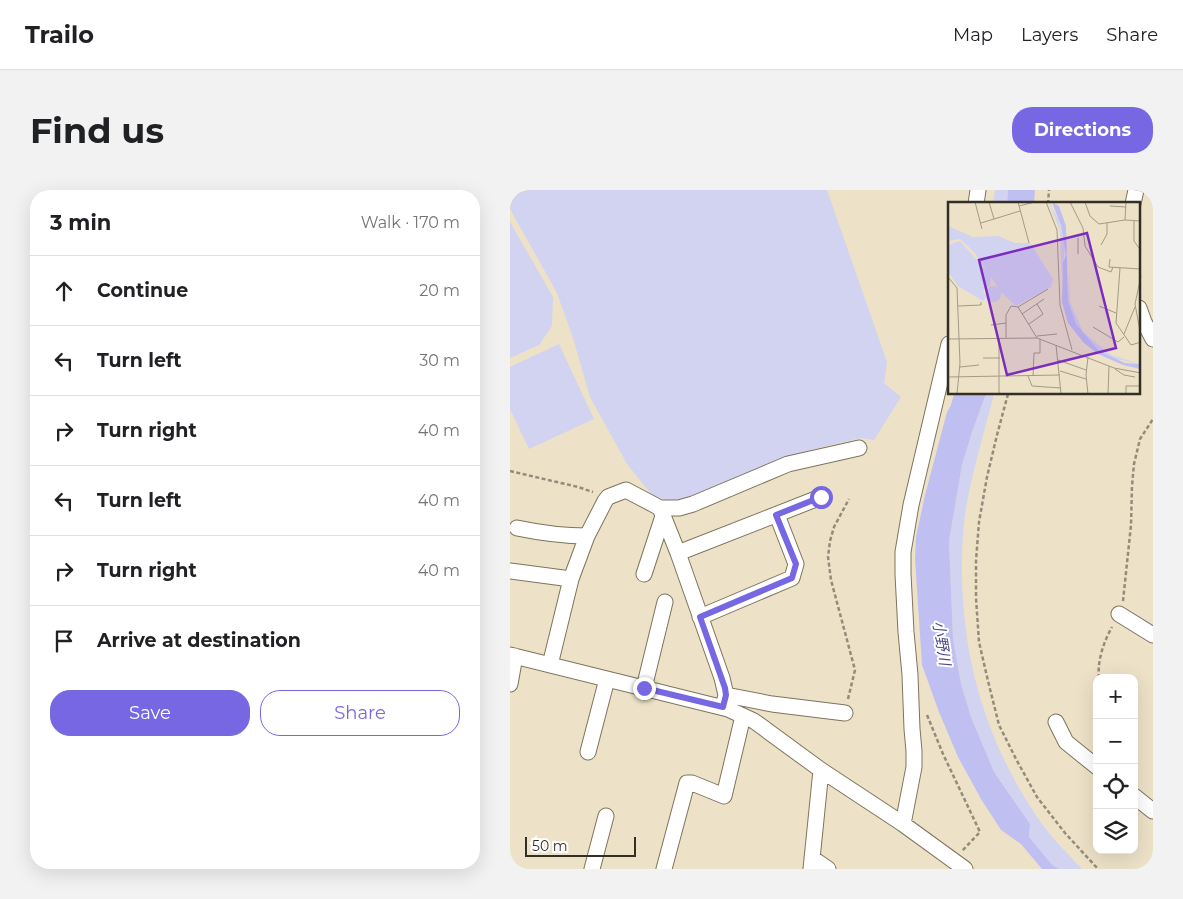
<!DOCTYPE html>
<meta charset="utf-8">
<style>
body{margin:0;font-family:Montserrat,"Noto Sans JP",sans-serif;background:#f2f2f2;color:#202124}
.controls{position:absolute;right:15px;bottom:15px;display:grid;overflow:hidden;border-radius:10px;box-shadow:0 5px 20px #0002}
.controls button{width:45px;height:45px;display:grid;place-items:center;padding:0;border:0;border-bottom:1px solid #e0e0e0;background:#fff;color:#202124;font:25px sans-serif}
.scale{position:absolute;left:15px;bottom:12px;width:111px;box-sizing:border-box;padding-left:5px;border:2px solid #332f25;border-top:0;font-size:14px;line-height:18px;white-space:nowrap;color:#332f25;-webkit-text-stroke:4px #fff;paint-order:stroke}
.stop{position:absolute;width:15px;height:15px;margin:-11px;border:4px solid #7867e3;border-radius:50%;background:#fff}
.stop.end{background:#7867e3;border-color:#fff;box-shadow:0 1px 5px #0008}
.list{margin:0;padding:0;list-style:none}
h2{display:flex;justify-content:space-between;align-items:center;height:65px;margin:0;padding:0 20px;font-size:21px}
h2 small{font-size:16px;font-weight:400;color:#757577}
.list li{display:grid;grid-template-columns:32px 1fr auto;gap:15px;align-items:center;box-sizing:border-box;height:70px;padding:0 20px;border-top:1px solid #e0e0e0}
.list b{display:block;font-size:19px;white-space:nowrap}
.list em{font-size:16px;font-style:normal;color:#757577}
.actions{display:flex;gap:10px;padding:15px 20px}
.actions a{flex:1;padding:11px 0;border:1px solid #7867e3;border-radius:20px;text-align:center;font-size:18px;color:#7867e3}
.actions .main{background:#7867e3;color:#fff}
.icon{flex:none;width:28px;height:28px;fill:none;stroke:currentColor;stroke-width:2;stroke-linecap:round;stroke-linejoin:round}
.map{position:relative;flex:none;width:643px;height:679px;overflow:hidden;border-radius:20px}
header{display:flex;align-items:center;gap:30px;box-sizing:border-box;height:70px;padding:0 25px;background:#fff;border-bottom:1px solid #e0e0e0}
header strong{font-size:24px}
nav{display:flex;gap:28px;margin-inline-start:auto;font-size:18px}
.intro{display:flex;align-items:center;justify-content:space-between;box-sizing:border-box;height:120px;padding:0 30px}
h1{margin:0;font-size:35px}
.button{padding:12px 22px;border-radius:20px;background:#7867e3;color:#fff;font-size:18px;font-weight:700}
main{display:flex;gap:30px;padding:0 30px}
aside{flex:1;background:#fff;border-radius:20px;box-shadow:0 5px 20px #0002}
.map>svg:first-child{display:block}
.green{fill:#d2d2f1}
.water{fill:#c0bff1}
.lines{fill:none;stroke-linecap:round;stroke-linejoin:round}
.street-casing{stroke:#7d745c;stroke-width:17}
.path{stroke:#948c7a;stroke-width:2.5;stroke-dasharray:4 2.5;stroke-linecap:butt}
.street{stroke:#fff;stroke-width:15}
.route{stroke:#7867e3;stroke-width:6}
.labels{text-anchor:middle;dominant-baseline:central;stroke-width:4;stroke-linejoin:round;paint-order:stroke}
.water-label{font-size:15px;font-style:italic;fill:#4d4785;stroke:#fff}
.inset-road{fill:none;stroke:#a39a87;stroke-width:1}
.view{fill:#7b2cbf;fill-opacity:0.15;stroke:#7b2cbf;stroke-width:2.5}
.inset-edge{fill:none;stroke:#332f25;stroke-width:2.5}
</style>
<header>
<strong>Trailo</strong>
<nav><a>Map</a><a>Layers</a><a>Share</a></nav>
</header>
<div class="intro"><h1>Find us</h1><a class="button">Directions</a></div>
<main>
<aside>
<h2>3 min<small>Walk · 170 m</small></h2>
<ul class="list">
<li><svg class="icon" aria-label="ahead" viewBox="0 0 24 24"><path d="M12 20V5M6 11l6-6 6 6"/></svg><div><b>Continue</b></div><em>20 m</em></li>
<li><svg class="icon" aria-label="left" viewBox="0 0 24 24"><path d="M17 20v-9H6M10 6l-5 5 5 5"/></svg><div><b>Turn left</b></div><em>30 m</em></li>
<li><svg class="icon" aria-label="right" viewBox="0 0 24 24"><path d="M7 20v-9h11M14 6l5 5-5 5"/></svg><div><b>Turn right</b></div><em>40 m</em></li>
<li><svg class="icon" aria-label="left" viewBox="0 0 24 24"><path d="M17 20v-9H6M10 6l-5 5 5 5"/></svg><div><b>Turn left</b></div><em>40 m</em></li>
<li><svg class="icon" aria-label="right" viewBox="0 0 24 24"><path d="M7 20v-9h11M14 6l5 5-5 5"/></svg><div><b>Turn right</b></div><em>40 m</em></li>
<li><svg class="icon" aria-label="arrive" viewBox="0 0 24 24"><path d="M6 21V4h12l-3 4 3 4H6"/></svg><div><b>Arrive at destination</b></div></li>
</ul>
<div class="actions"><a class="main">Save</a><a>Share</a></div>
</aside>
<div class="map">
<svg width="643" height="679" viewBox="0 0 643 679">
<rect width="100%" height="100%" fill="#ede2c8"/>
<path class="green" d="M0,0H317L377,172L374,193L391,207L364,250L351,248L296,261L165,313L142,305L117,274L80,207L63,148L47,103L0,19Z
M485,0H498L497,14H483Z
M0,32L43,107L42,136L29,155L0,168Z
M49,154L84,229L19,259L0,219V177Z
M476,204H484C474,244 461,284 455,325C452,346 452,368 452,389C454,475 478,553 525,624C538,644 556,662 572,679H549L542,676L519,647L520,634L484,582L461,527L451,494L443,449L439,351L452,275L463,239Z"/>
<path class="water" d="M498,0H525L524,14H497Z
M444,204H476L463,239L452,275L439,351L443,449L451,494L461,527L484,582L520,634L519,647L542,675L549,679H532L511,654L491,640L471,609L448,567L429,522L412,475L405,369L406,347L415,305L437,222L441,215Z"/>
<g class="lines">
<g class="street-casing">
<path id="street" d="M466,14L468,0
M623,14L626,0
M629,118L634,132L643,149
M150,318H169L183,314L278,274L349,258
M7,338C31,343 53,346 77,346
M168,363L311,307
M0,381L61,389
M134,384L153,326
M609,424L643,445
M190,427L282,388L286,374L267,325
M0,465L218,519L244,531L311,580L393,634L455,679
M40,475L61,389L77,346L95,311L98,307L116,300L150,318L168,363L212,488L216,505L213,517
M0,494L5,466
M134,498L155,412
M216,505L262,514L335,523
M546,532L556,552L587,577
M78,562L97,489
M624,606L643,621
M393,634L404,577V561L402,539L400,485L396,442L393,384V362L401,315L439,154
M302,668L318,679
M82,679L96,626
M154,679L177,593H182L214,606L233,526
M301,679L311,580"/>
</g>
<path class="path" d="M538,14L539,0
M498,204L487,245L477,287L469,332L466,371V408L469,452L478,491L489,535L506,569L527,607L555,643L588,679
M0,281L68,297L83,302
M613,411L621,335L622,296L624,274L630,249L643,229
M589,488C587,471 594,451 602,437
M338,509L345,480L321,390L318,367L320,351L324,337L339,309
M417,525L433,564L470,642L452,661"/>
<use href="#street" class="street"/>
</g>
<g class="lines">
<path class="route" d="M134,498L213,517L216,505L215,498L190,427L282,388L286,374L266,325L311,307"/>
</g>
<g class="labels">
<g class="water-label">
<text transform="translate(432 453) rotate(81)">小野川</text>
</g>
</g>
<g transform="translate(438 12)">
<rect width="192" height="192" fill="#ede2c8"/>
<path d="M101,0L111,19L117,46L114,77L112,29ZM0,24L25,35L50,34L67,41H82L105,77L103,85L68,104L53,90L26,50L12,37L0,39ZM12,39L43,74L42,83L35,89L38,95L35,99L10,84L0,70V43ZM121,68L122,100L135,130L163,153L192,162L164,156L151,149L137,136L128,122L120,99ZM37 92a8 8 0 1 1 16 0a8 8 0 1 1-16 0Z" fill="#d2d2f1"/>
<path d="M104,0L111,4L118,24L120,99L128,122L151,149L177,161L192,162V167L175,163L150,152L136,141L120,121L114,100L115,61L118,53L113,24Z" fill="#c0bff1"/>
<path class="inset-road" d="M27,0L34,27M41,0L46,17M70,0L81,41M98,0L109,28L112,103L124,148M122,0L135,26L137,44L150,65L163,70L165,65M137,0L142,14L151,22L177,18M178,0L177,18L193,19M71,4L87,0M162,4L178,5M186,19V39L193,49M33,21L72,9M153,43L159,32V21M130,52V36M162,57L161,65L193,67M172,66L168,121L183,143L193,140M193,74L187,102L193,134M0,75L9,86L12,161L9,192M10,104L33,103V100M151,104L168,111M70,105L100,87M74,112L96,97M81,122L95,112L89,102M43,123L58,121M145,125L170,140L176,135M176,132L187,105M89,134L109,132M58,136V113L63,104L70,105L89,136M0,137L89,136L166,166L193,171M108,143L113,192M35,156H52M110,158L138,168M12,165L31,163M167,167L176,173L187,175M112,169L138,177M80,174L84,184L113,186M85,174L86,151H92V137M0,175L112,173M51,192V136M140,192L138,173L140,155M160,192L161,164M178,192V184H193"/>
<path class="view" d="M139,31L168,146L59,173L31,58Z"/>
<rect width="192" height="192" class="inset-edge"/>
</g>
</svg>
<div class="controls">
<button>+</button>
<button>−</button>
<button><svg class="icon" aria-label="locate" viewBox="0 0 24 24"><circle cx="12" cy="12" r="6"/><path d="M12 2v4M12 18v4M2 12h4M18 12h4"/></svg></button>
<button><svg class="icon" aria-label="layers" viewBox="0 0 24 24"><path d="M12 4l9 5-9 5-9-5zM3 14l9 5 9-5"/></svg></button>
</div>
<div class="scale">50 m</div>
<div class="stop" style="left:311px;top:307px"></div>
<div class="stop end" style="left:134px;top:498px"></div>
</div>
</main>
